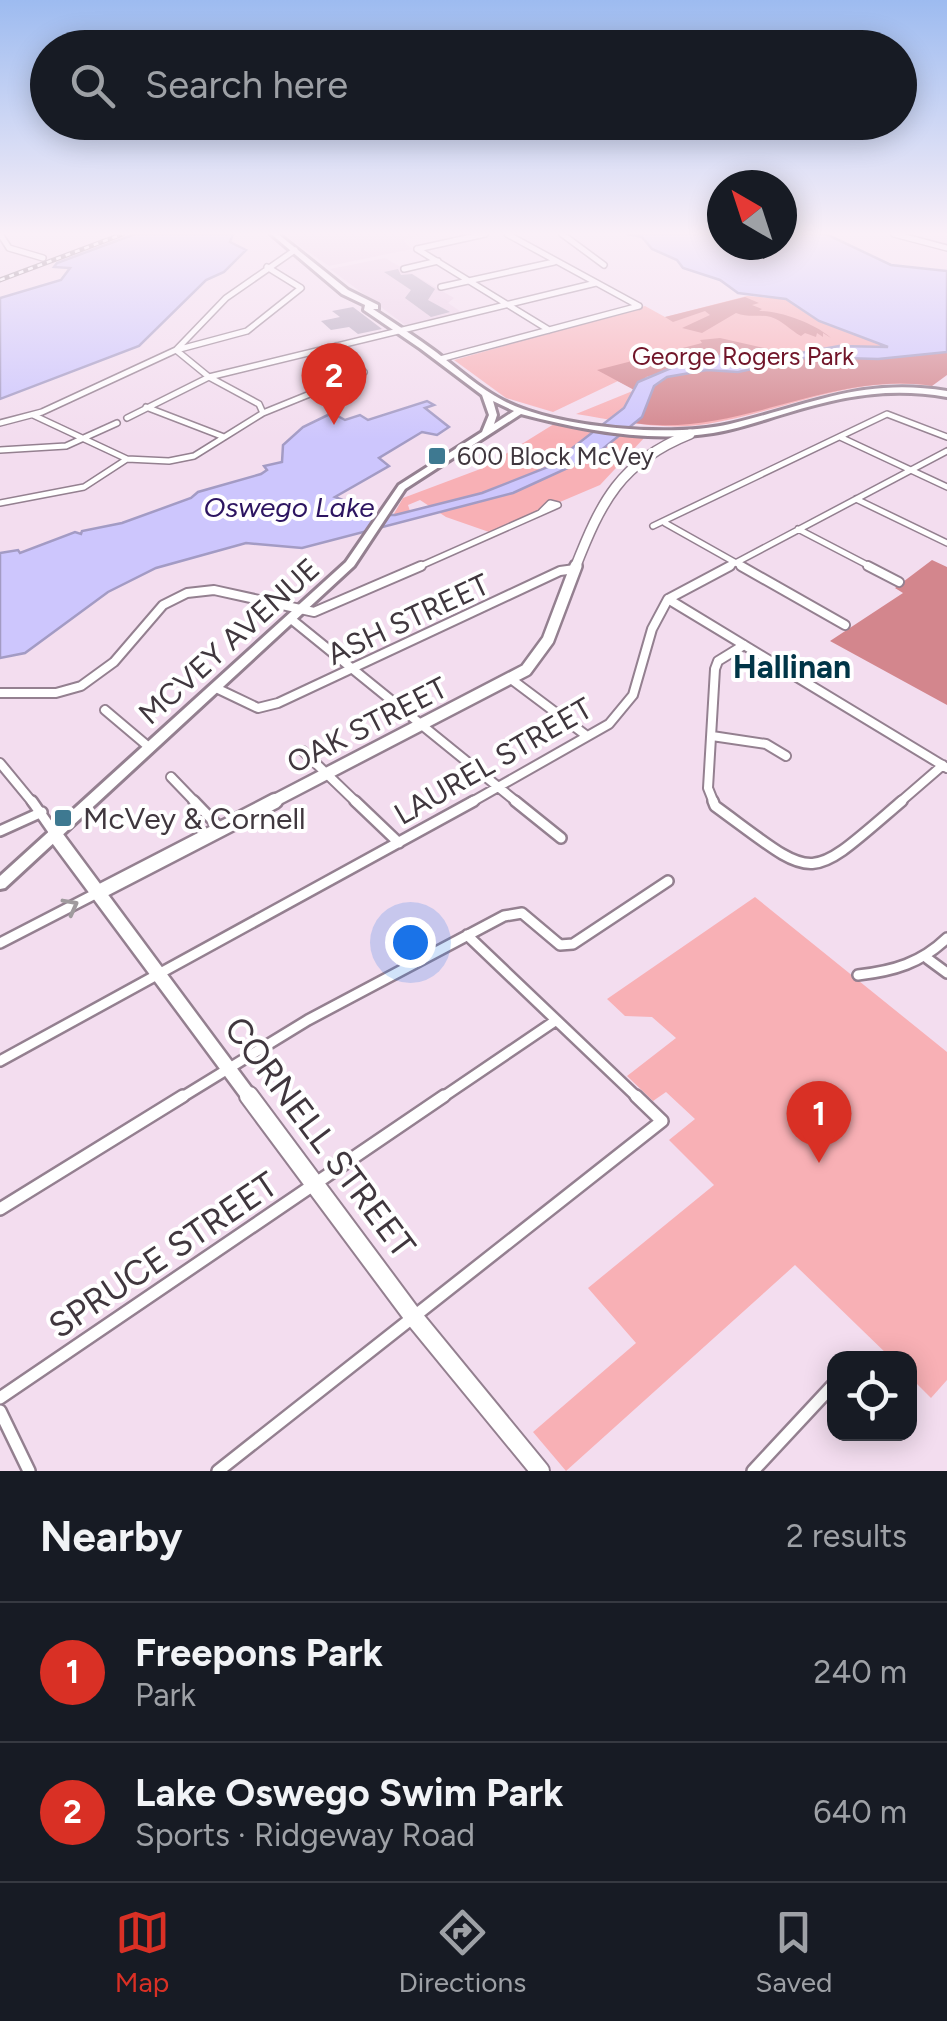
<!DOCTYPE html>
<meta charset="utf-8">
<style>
body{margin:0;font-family:Figtree,sans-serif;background:#242831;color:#f1f3f6}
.controls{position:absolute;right:30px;bottom:30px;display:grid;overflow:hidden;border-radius:20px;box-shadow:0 5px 25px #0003}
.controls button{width:90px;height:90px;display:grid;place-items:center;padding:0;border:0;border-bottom:2px solid #363941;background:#171b24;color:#f1f3f6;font:50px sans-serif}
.compass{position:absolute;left:707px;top:170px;width:90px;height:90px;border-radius:50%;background:#171b24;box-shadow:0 5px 25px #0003;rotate:321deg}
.you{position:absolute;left:410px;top:942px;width:35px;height:35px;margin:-25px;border:8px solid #fff;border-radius:50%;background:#1a73e8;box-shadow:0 0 0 15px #1a73e833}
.badge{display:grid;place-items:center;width:65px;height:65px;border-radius:50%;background:#d93025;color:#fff;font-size:32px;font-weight:700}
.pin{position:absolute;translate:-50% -82px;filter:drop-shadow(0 2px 5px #0008)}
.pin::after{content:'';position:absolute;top:52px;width:35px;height:30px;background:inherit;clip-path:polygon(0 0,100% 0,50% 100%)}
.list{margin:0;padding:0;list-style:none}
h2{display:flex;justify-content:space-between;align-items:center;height:130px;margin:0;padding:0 40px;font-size:42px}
h2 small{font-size:32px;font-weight:400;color:#9ea1a6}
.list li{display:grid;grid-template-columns:65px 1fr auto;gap:30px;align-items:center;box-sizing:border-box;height:140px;padding:0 40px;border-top:2px solid #363941}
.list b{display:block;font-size:38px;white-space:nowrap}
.list p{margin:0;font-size:32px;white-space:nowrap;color:#9ea1a6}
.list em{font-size:32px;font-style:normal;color:#9ea1a6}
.icon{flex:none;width:55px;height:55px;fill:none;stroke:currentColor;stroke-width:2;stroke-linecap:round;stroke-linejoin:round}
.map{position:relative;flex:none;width:947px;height:1471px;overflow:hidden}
.search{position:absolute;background:#171b24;box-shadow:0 5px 25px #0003;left:30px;right:30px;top:30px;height:110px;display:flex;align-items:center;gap:25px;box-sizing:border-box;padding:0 35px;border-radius:55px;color:#9ea1a6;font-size:38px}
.sheet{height:410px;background:#171b24}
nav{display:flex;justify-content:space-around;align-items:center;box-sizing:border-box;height:140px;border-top:2px solid #363941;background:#171b24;font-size:28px;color:#9ea1a6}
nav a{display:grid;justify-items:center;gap:5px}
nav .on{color:#d93025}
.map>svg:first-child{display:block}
.built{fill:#ebcfe6}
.green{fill:#f8b0b5}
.forest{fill:#d3868d}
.water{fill:#cdc6fd;stroke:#a39bc4;stroke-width:2.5}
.building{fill:#b2a5bb}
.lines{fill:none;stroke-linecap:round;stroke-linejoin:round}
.street-far3-casing{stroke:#948090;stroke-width:8}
.street-far2-casing{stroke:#948090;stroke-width:12}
.street-far1-casing{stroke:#948090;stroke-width:14}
.street-casing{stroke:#948090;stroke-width:16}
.secondary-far3-casing{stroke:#948090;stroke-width:12}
.secondary-far2-casing{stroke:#948090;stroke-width:16}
.secondary-far1-casing{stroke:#948090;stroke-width:19}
.secondary-casing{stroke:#948090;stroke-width:22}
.primary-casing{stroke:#948090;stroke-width:6}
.street-far3{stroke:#fff;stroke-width:5}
.street-far2{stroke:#fff;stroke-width:8}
.street-far1{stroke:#fff;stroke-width:9}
.street{stroke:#fff;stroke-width:11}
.secondary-far3{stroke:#fff;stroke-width:9}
.secondary-far2{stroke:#fff;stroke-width:11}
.secondary-far1{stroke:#fff;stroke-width:14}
.secondary{stroke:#fff;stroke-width:18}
.primary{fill:#fff;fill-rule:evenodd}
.rail-casing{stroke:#756872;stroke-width:5}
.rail{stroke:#fff;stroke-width:2.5;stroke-dasharray:5;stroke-linecap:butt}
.oneway{stroke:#a09b9e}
.poi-dot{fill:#3e7991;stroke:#fff;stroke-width:4}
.labels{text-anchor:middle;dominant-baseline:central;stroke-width:8;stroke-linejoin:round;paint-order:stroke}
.far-park-label{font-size:25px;fill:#711529;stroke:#fff}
.far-poi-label{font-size:25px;fill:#40373e;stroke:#fff;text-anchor:start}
.far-water-label{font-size:28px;font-style:italic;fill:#2d1561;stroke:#fff}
.street-label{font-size:30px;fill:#40373e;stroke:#fff}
.poi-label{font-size:30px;fill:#40373e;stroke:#fff;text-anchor:start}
.neighbourhood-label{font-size:32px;font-weight:bold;fill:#003547;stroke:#fff}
.near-street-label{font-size:35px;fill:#40373e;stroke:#fff}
</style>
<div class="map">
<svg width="947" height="1471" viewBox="0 0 947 1471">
<rect width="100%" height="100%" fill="#f3ddef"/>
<path class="built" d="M282,234H426L403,240L412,249L329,266Z
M385,258L454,298L448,303L463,313L405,325L330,269Z"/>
<path class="green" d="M747,296L787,299L819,321L889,347L947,350V356L888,369L932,386C853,374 783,412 707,424C663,431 620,421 576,414L635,390L618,381L553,412L506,398L454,360L645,306L665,317Z
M554,424L645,437L600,485L489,532L446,517L420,500L408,505L410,511L391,519L403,498L483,468Z
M755,897L947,1052V1380L931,1398L910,1377V1358H891L795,1265L566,1471L533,1432L636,1343L588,1288L714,1185L669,1140L695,1119L666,1092L653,1101L627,1076L676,1038L652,1017L625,1016L607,999Z"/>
<path class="forest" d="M745,297L759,303L752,305L762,309L759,311C779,311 813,322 831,338L823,333V337L817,333L816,337L805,333L801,336C790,330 783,321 771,317C758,314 748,318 736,313L702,333L682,328L710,315L705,311L673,322L665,317Z
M720,338L773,350L782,357L762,360L711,357L646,377L636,391L597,370L702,343L700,340Z
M947,352V375L932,386C830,370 738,438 634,423L642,417L654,386L667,377L707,370L738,372L809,357L878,359Z
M932,560L947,567V705L830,641L903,593L895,588Z"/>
<path class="water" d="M135,234H233L230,242L246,250L224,272L206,280L139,346L0,399V298L61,280L70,268L54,267L57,263Z
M627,234H722V245H782V234H826L891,265L947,271V352L878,359L809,357L738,372L707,370L667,377L654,386L642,417L594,456L513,493L302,548L246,543L156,568L108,592L25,653L0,658V553L18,550L20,553L75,532L81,534L82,531L122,523L191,498L198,492L261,474L267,470L264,466L282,462L283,445L303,427L332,413L345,420L360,415L368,420L427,401L434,405L425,408L449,427L437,435L422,432L379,458L389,466L335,497L343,500V505L354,506L350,515H395L482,493L548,467L624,408L638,382L690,360L720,356L762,360L839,346L888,347L819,321L786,299L738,293L720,280L683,268L677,260L652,249L642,237Z"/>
<path class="building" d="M398,269L401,275L412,274L435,289L428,300L450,312L431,317L405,298L411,290L384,272Z
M353,307L382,329L358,334L349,327L331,330L321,321L340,317L332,311Z"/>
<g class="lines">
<g class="street-far3-casing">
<path id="street-far3" d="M0,234L9,248L43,258
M507,234L639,306
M562,234L604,265
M894,234L947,248
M417,249L549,330
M417,249L485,234
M404,269L438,261
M441,287L554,262
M180,349L247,331L301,288L267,267
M176,350L209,377L259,404L263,413
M440,359L639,306
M146,407L224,437
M33,415L127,459
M127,418L209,377L596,283
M0,423L42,412L176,350L226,298L295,250
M840,437L947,487
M0,450L66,446L117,423
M856,499L947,543
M0,503L84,487L127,459L169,461L194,456L263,413L364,372L336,346
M665,523L745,568
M653,526L887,414L947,437
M798,529L873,568
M416,568L558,505L550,503L540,513
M726,568L947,451"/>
</g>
<g class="street-far2-casing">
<path id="street-far2" d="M741,566L845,625
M868,566L899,582
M668,599L947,768
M291,619L518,803
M511,679L587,736
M216,688L258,708L278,703L560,571L575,569
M0,693H56L81,686L114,662L163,605L187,593L214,590L314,612L421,566
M105,710L150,748
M712,736L766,744L786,756
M303,751L357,803
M0,763L33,803
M171,777L196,803
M470,803L609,724L633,695L652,629L668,599L730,566
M714,803L708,788L715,669L718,661L744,645
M899,803L943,765"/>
</g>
<g class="street-far1-casing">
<path id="street-far1" d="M32,801L55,834
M194,801L220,828
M355,801L399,843
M515,801L561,838
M713,801L715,806C819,882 804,885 902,801
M0,831L42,812
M467,935L639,1099
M0,943L99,892
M928,959L947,973
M858,975C894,971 921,963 947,938
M0,1061L474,801
M179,1099L308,1020L504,916L522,913L560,945L573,944L668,881
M440,1099L555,1021"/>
</g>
<g class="street-casing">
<path id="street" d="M0,1209L183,1096
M0,1398L444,1096
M0,1411L29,1471
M218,1471L662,1121L636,1096
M753,1471L834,1384"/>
</g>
<g class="secondary-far3-casing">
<path id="secondary-far3" d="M575,568C601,502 620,462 690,434"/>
</g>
<g class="secondary-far2-casing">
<path id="secondary-far2" d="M270,803L526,670L548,640L576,566"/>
</g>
<g class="secondary-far1-casing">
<path id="secondary-far1" d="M55,835L251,1099
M99,892L275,801"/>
</g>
<g class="secondary-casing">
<path id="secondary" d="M249,1096L412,1315L540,1471"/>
</g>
<g class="primary-casing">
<path id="primary" d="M271,234H278L348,290L378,305V309H373C394,323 416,337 436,352C458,369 479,388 504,401C558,428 672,438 730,424C810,405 862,377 947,391V397C889,387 843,396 787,413C763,420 738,429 713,433C650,443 582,430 521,414L405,489L354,566L5,888L0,889V876L346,562L399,485L482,432L489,415L482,395L421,349L364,310L365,305L342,294ZM493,401L514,411L494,424L497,415Z"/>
</g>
<use href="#street-far3" class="street-far3"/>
<use href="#street-far2" class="street-far2"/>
<use href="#street-far1" class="street-far1"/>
<use href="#street" class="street"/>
<use href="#secondary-far3" class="secondary-far3"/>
<use href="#secondary-far2" class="secondary-far2"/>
<use href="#secondary-far1" class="secondary-far1"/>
<use href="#secondary" class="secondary"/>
<use href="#primary" class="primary"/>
<g class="rail-casing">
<path id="rail" d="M0,280L123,234"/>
</g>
<use href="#rail" class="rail"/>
</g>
<defs><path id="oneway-chevron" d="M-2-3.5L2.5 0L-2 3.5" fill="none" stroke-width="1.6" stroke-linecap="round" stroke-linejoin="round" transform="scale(2.5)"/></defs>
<use class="oneway" href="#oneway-chevron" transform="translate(71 906) rotate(-28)"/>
<linearGradient id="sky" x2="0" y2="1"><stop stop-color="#9dbbf0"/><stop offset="0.53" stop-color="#faf0f8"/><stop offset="1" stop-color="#faf0f8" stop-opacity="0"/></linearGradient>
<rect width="947" height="440" fill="url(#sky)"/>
<g class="poi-dot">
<rect x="427" y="446" width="20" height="20" rx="5"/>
<rect x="53" y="808" width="20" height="20" rx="5"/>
</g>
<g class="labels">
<g class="far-park-label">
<text x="743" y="356">George Rogers Park</text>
</g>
<g class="far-poi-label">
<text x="457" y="456">600 Block McVey</text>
</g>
<g class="far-water-label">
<text x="289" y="507">Oswego Lake</text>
</g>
<g class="street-label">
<text transform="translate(408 619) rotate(-25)">ASH STREET</text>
<text transform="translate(229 641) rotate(-42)">MCVEY AVENUE</text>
<text transform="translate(367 725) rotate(-27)">OAK STREET</text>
<text transform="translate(493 761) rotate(-30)">LAUREL STREET</text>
</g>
<g class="poi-label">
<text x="83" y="818">McVey &amp; Cornell</text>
</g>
<g class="neighbourhood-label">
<text x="792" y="667">Hallinan</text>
</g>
<g class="near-street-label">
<text transform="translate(320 1137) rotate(53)">CORNELL STREET</text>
<text transform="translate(163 1255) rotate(-34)">SPRUCE STREET</text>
</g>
</g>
</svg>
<div class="controls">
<button><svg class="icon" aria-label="locate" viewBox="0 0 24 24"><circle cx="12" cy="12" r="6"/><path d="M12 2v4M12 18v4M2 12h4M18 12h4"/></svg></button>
</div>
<svg class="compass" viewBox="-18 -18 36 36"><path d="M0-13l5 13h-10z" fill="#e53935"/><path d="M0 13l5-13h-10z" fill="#9ea1a6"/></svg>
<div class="you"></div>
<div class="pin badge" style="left:819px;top:1163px">1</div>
<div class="pin badge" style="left:334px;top:425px">2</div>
<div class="search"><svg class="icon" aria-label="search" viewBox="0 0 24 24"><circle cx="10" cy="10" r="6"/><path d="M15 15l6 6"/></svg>Search here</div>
</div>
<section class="sheet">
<h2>Nearby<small>2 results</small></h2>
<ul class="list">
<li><span class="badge">1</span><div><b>Freepons Park</b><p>Park</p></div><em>240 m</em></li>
<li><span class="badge">2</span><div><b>Lake Oswego Swim Park</b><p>Sports · Ridgeway Road</p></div><em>640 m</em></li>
</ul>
</section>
<nav>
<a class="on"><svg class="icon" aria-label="map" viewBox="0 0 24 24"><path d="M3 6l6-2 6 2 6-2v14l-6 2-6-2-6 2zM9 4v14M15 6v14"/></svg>Map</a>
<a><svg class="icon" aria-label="directions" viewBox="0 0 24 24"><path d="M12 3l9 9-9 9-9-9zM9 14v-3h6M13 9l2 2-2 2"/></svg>Directions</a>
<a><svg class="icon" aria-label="saved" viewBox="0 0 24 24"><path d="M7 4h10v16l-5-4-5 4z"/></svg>Saved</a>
</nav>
